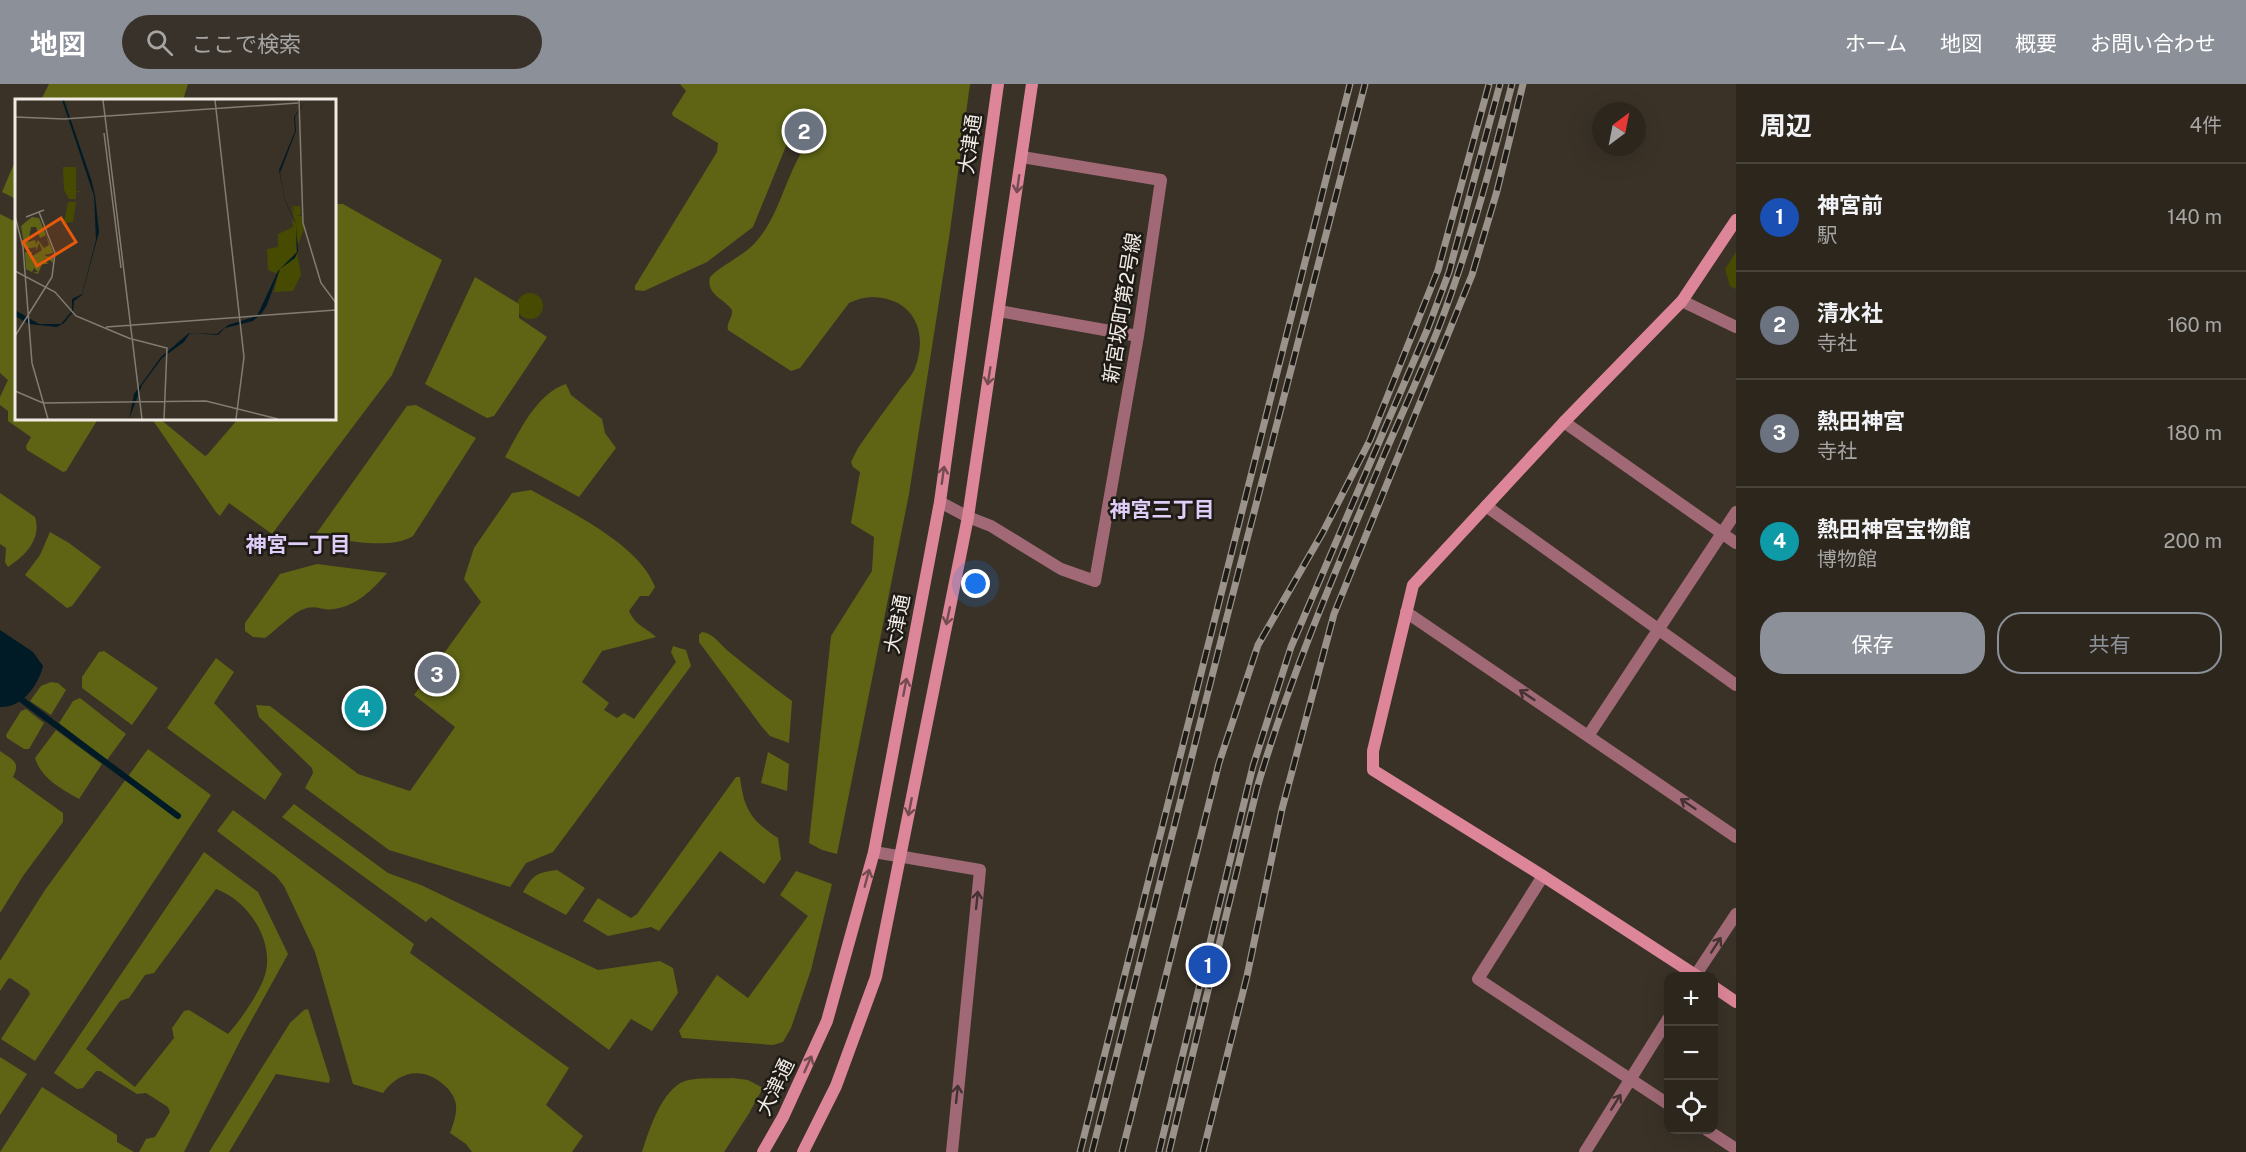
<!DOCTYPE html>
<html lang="ja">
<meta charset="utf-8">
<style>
body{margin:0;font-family:"Public Sans","Noto Sans JP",sans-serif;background:#38322a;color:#f1f3f6}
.controls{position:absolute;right:18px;bottom:18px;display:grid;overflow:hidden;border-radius:12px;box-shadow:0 6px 24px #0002}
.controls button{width:54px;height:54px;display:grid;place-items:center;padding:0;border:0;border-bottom:2px solid #48433b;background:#2c261d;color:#f1f3f6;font:30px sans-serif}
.compass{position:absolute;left:1592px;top:18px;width:54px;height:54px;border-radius:50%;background:#2c261d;box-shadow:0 6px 24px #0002;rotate:32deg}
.you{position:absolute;left:976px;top:500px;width:21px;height:21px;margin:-15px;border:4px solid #fff;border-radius:50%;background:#1a73e8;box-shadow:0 0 0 9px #1a73e833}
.badge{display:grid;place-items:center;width:39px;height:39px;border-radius:50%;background:#8c9099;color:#fff;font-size:20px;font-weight:700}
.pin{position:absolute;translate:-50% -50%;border:3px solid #fff;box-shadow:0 2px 6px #0006}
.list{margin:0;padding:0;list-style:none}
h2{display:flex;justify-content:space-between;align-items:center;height:78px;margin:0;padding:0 24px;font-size:26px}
h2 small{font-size:20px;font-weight:400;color:#a6a5a4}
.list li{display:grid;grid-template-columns:39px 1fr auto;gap:18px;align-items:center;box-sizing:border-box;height:108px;padding:0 24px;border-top:2px solid #48433b}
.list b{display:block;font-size:22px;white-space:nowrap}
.list p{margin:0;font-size:20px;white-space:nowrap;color:#a6a5a4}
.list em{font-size:20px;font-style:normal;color:#a6a5a4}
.actions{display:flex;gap:12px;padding:18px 24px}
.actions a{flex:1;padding:14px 0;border:2px solid #8c9099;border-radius:24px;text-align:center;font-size:21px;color:#8c9099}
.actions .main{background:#8c9099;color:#fff}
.icon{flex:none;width:33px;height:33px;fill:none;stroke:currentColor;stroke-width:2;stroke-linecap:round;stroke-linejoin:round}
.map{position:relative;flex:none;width:1736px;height:1068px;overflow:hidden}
header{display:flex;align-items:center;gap:36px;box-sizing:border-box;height:84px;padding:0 30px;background:#8c9099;color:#fff}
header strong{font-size:28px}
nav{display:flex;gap:33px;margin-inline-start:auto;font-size:21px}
.search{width:420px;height:54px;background:#38322a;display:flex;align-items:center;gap:15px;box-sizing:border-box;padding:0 21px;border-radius:33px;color:#a6a5a4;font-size:22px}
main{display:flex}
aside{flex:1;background:#2c261d}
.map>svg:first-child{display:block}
.green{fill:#464b01}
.forest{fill:#5e6414;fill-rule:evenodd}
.water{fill:#001b25}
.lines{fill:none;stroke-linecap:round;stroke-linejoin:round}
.stream{stroke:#001b25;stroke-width:6}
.street{stroke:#a06975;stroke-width:12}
.secondary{stroke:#dd8699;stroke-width:12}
.rail-casing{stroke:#9a938b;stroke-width:7}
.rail{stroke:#1e1a15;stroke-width:4.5;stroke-dasharray:14;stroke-linecap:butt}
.oneway{stroke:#744b50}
.oneway2{stroke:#453232}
.labels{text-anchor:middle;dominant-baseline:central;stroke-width:5;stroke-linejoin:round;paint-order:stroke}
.street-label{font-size:20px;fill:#f0ebe4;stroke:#1e1a15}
.neighbourhood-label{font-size:21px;font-weight:bold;fill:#ddcdf7;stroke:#1e1a15}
.inset-road{fill:none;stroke:#837c73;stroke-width:1.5}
.view{fill:#e8590c;fill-opacity:0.15;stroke:#e8590c;stroke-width:3}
.inset-edge{fill:none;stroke:#f0ebe4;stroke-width:3}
</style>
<header>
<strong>地図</strong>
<div class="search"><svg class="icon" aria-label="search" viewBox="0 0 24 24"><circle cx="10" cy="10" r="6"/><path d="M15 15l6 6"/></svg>ここで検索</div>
<nav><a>ホーム</a><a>地図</a><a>概要</a><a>お問い合わせ</a></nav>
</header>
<main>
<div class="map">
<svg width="1736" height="1068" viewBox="0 0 1736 1068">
<rect width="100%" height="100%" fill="#3a3227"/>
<path class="green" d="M1736,168V205L1730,202L1725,185Z
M517 222a13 13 0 1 1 26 0a13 13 0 1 1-26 0Z"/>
<path class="forest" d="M49,0H188L183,16H41Z
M680,0H970L949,154L909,410L837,770L822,766L809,759L831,552L872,487L874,453L851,439L860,388L853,383L851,378L858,364C871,345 885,326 899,307C904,300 912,292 915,284C924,260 922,233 898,219C881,211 865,211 849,219L800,284L791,287L728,246C726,239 733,234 732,226C724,214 706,211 710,193C725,178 747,171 760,153C780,127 786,93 803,66C808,59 813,55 817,47L813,38L804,33L799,34L795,40L753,143L707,178L644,207L635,206V202L717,68L718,59L673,32L672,29L686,7Z
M16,75V115L2,108Z
M337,120H343L442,176L392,291L272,450L229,419L220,432L216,428L152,335H160L205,372L207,371L238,335L334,334V124Z
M0,130L16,138V334L98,335L66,387L63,388L27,366L26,362L31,353L8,337V327L0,321V313L8,296L0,289Z
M475,193L519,220V234L547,253L494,332L487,334L425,300Z
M566,300L571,311L602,335L605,349L616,364L579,413L505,373C520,347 536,310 566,300Z
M416,321L476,354L413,452C390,466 349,456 323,454L316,450L407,322Z
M531,406C569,427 640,461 655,503L649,512H640L629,527C636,542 644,542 656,553L602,567L582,598L609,619L604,626L617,634L624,629L634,635L676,578L671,568L673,562L686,566L691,582L553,768L526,779L510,803L389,766L305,704L313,689L312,684L259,633L256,621L270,622L358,690L410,707L455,643L414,611L481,518L464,495L474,464L512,409Z
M0,409L35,433C42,455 25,472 8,483L5,478L6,464L0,460Z
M50,448L69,459L101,483L72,522L67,524L25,491L40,471Z
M317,480L387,489C373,505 357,522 334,525C325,527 316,521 307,524C292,528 278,545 265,554L253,553L245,547V539L280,490Z
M702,548C713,549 720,560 728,567C749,584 770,601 792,617L789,659L770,652L762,643L699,558V551Z
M104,567L158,604L132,641L82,604V593L99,568Z
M216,574L234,588L214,619L282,690L265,716L167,644Z
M51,598L58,599L66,606L51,631L30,617L41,602Z
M80,614L126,650L107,676L59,639L73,617Z
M26,625L44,639L29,665H24L7,654L6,651L21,627Z
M56,646L102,680L79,715C60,704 42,695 35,674Z
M148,665L211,711L35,977L1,955L30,910L28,906L10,894L8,895L0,907V877L45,806Z
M0,667C13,676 21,678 13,693L63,729V738L23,792L0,829Z
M768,668L789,680L787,707L761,699Z
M736,693H740C744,726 751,736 778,754L781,775L764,800L720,767L659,847L651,843L608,852L583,837L598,814L631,834L637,830Z
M294,720L388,789L421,801L598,886L660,877L673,884L678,909L652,947L631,935L609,966L431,833L426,838L282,733Z
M233,726L414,860L410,869L569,984L546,1021L583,1052L572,1068H472L466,1060L450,1049C453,1041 457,1030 456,1021C455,1013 450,1006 444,1001C423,982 399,987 383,1009L353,1000L315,868L284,802L276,792L217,747Z
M204,768L258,808L288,870L240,957L184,1068H139L146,1055L155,1053L170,1028L168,1023L146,1009L137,1010L100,987H96L83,1004L77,1005L54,989ZM216,805C248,816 275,857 265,891C260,908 240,937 228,950L189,926L184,927L172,944L174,954L135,1003L86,965L120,917L129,914L145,891L154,889Z
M557,786L585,804L566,831L523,808C534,790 536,789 557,786Z
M796,787L832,800L811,886L791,944L783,958L773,961L682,954L679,947L717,891L748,914L808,832L780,811Z
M308,925L330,995L329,999L276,990L229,1068H209L290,939L304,926Z
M0,973L27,990L0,1031Z
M733,994L748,996L763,1004L748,1031L724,1068H642C649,1046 662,1005 685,997C697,993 721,995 733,994Z
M42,1003L117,1051V1058L134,1068H0Z"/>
<path class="water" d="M0,546L33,568L43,582C38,602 22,624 0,623Z"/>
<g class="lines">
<path class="stream" d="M22,616L178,732"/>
<path class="street" d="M1682,217L1736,243
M999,227L1138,252
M1564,338L1736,459
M940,418L968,433L991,442L1061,485L1095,497L1138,252L1161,96L1022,73
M1486,422L1736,601
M1406,528L1736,753
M1588,652L1736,428
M874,768L980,786L952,1068
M1543,792L1478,895L1668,1020
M1695,892L1736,830
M1707,1046L1736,1065
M1585,1068L1668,935"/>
<path class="secondary" d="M1697,892L1543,792L1373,686V667L1413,501L1564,338L1682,217L1736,136
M1714,903L1736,918
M763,1068L783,1033L827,937L874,768L940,418L998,0
M803,1068L836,1002L876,893L968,433L1032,0"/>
<g class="rail-casing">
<path id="rail" d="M1080,1068L1350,0
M1092,1068L1230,521L1365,0
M1122,1068L1219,679L1258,561L1323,448L1370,356L1438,186L1489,0
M1159,1068L1253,682L1291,563L1428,244L1449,188L1500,0
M1169,1068L1257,704C1291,589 1339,479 1385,369C1403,327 1422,286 1439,243C1469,164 1491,82 1512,0
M1203,1068L1247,892L1282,725L1334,530L1472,191L1497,107L1523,0"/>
</g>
<use href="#rail" class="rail"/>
</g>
<defs><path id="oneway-shaft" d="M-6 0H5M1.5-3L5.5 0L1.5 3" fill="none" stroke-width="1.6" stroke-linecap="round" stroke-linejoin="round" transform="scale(1.5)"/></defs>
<g class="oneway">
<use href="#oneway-shaft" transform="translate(1018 100) rotate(98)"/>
<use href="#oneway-shaft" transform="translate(989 292) rotate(99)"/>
<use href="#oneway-shaft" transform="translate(943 391) rotate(-82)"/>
<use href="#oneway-shaft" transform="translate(948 532) rotate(102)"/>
<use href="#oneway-shaft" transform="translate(905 603) rotate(-79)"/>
<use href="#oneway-shaft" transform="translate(910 723) rotate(101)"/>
<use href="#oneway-shaft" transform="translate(867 794) rotate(-75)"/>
<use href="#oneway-shaft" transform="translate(808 980) rotate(-66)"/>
</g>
<g class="oneway2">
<use href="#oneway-shaft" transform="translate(1527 611) rotate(-146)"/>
<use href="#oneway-shaft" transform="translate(1688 720) rotate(-146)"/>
<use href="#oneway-shaft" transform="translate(977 816) rotate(-84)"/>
<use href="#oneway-shaft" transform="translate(1716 861) rotate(-57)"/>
<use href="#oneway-shaft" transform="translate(957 1010) rotate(-84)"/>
<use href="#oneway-shaft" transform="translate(1616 1018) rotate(-58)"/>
</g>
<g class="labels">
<g class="street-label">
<text transform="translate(970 60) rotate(-82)">大津通</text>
<text transform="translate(1122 224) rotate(-81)">新宮坂町第2号線</text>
<text transform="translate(897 540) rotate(-79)">大津通</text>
<text transform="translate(775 1003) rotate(-64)">大津通</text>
</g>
<g class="neighbourhood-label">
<text x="1162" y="425">神宮三丁目</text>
<text x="298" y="460">神宮一丁目</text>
</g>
</g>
<g transform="translate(15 15)">
<rect width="321" height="321" fill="#3a3227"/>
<path d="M48,68H61V92H68L61,93V100H54L49,91ZM53,103H61L58,123L49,124ZM275,105L279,114L278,107H285L286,116L280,117H287L289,130L283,146L282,138L281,147L286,176L278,192L259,193L263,175L253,171L252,150L263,148V135L278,128L277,119L281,125Z" fill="#464b01"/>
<path d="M17,118L24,119L37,150L38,154L29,156L37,159L38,155V164L32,159L28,161L34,165H27L23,175L18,173H23L19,169L17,173L11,170L10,153H17L16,158L27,151L24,144L21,152V148L10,150L6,127ZM16,128H21L25,139L31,136L34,146L29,149L23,141L21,145L20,141L13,143Z" fill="#5e6414" fill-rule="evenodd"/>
<path d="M47,1H49L76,80L80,96L84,133L67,196L59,202L58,213L49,224L42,228L14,225L0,217V211L24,225H46L57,212V200L67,195L81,141L79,97ZM291,1L280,18L281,32L265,74L270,101L281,125L283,152L280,159L265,170L252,206L247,214L238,222L210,229L203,236L175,234L169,243L147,259L127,286L114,320L119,295L146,258L174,234L202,235L213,226L242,217L263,172L282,153L281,125L270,102L264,71L280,32L279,18Z" fill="#001b25"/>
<path class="inset-road" d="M88,1L127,320M200,1L229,258L221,320M284,1L288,124L306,184L321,204M0,18L49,20L283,4M89,34L106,169M0,117L8,148L17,264L33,320M11,118L29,111M0,172L40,193L61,217L116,240M91,228L321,211M0,237L37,178L40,154L24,113M117,240L152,249L149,320M0,292L28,304L191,302L263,320"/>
<path class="view" d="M46,119L61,143L22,167L8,143Z"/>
<rect width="321" height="321" class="inset-edge"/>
</g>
</svg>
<div class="controls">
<button>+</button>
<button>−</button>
<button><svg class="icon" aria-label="locate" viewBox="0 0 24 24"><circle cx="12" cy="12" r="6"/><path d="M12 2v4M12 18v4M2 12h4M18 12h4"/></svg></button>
</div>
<svg class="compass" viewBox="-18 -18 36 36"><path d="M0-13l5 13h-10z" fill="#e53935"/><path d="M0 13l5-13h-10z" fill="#a6a5a4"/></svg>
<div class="you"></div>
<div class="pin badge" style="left:1208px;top:881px;background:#1a4fb4">1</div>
<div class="pin badge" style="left:804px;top:47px;background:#6b7280">2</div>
<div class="pin badge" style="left:437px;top:590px;background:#6b7280">3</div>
<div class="pin badge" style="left:364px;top:624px;background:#0f9aa8">4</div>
</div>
<aside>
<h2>周辺<small>4件</small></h2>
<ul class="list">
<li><span class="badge" style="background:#1a4fb4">1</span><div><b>神宮前</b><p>駅</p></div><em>140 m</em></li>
<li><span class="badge" style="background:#6b7280">2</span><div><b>清水社</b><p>寺社</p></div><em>160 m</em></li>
<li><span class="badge" style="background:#6b7280">3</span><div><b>熱田神宮</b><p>寺社</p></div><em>180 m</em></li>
<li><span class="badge" style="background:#0f9aa8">4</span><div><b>熱田神宮宝物館</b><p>博物館</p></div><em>200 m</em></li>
</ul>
<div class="actions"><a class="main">保存</a><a>共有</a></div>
</aside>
</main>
